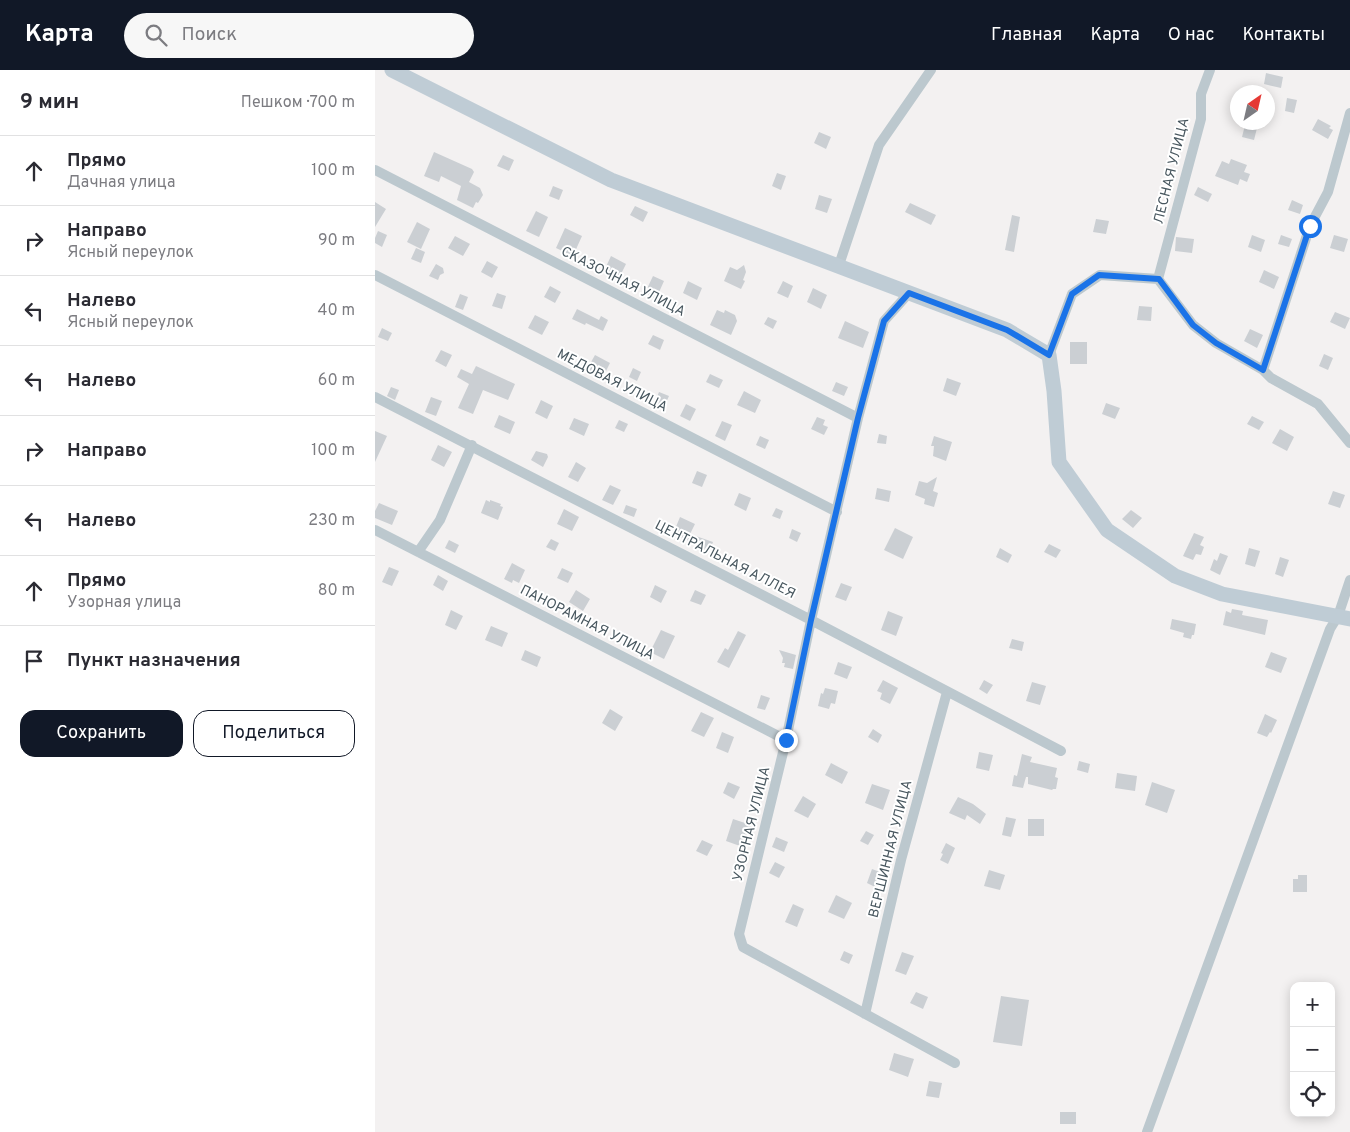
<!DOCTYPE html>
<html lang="ru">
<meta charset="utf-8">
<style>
body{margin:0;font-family:Overpass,sans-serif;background:#f7f7f7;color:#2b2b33}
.controls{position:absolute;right:15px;bottom:15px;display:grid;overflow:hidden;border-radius:10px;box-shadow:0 2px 12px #0003}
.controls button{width:45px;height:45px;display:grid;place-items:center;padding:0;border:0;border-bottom:1px solid #e1e1e2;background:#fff;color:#2b2b33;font:25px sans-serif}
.compass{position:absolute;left:855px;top:15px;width:45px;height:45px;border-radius:50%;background:#fff;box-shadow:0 2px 12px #0003;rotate:34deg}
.stop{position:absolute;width:15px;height:15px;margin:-11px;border:4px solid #1a73e8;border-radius:50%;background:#fff}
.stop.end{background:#1a73e8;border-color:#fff;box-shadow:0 1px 5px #0008}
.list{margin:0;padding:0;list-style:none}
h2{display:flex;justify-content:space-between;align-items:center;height:65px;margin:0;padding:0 20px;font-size:21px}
h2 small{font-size:16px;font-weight:400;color:#7c7c81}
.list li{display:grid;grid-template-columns:32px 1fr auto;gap:15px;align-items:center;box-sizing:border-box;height:70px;padding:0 20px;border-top:1px solid #e1e1e2}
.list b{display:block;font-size:19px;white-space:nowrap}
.list p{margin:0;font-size:16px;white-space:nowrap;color:#7c7c81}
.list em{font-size:16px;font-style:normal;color:#7c7c81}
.actions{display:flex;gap:10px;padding:15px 20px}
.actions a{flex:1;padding:11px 0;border:1px solid #111827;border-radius:15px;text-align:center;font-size:18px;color:#111827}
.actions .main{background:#111827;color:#fff}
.icon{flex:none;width:28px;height:28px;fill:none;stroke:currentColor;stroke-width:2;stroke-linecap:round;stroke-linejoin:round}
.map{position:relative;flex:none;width:975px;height:1062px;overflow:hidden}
header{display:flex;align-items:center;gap:30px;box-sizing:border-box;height:70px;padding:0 25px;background:#111827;color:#fff}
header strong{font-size:24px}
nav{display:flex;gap:28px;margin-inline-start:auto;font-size:18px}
.search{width:350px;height:45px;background:#f7f7f7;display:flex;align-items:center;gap:12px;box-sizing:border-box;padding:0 18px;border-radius:28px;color:#7c7c81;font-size:19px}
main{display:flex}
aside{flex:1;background:#fff}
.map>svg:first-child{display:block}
.building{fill:#cbcfd3}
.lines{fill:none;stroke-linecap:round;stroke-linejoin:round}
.street{stroke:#bcc8ce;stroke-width:10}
.secondary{stroke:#bfccd5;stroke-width:15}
.route{stroke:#1a73e8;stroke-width:6}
.labels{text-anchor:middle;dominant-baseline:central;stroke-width:4;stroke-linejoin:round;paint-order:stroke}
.street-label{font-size:14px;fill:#48575f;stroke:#fff}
</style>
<header>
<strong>Карта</strong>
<div class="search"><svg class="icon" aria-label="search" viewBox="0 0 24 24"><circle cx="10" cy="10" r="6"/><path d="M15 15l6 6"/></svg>Поиск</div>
<nav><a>Главная</a><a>Карта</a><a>О нас</a><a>Контакты</a></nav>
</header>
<main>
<aside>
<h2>9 мин<small>Пешком · 700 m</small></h2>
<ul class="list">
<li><svg class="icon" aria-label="ahead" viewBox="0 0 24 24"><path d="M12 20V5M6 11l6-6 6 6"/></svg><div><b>Прямо</b><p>Дачная улица</p></div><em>100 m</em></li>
<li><svg class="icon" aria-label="right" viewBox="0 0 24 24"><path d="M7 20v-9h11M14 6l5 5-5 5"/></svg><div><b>Направо</b><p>Ясный переулок</p></div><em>90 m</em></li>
<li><svg class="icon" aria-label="left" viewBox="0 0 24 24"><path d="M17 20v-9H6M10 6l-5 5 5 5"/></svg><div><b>Налево</b><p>Ясный переулок</p></div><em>40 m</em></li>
<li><svg class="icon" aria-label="left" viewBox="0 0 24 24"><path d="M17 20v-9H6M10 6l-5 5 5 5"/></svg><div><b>Налево</b></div><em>60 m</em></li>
<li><svg class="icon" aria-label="right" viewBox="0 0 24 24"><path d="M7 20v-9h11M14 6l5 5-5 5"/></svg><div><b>Направо</b></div><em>100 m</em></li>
<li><svg class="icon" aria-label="left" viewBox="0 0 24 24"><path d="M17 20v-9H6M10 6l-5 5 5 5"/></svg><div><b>Налево</b></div><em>230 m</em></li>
<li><svg class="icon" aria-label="ahead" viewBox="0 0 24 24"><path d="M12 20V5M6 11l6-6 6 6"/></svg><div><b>Прямо</b><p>Узорная улица</p></div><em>80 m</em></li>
<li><svg class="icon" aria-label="arrive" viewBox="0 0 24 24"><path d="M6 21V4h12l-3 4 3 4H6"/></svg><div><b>Пункт назначения</b></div></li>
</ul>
<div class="actions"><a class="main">Сохранить</a><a>Поделиться</a></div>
</aside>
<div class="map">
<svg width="975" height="1062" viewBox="0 0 975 1062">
<rect width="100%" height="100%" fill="#f3f1f1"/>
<path class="building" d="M891,3L908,7L906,18L889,14Z
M912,28L922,30L919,43L910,41Z
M943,49L956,56L954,58L958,60L953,69L937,60Z
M870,55L882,58L879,70L867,67Z
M444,62L456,67L451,79L439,73Z
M59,82L97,99L99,102L94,112L105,118L108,125L103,133L101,132L98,138L82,130L86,116L66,106L64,112L49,106Z
M128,85L139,90L134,101L122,96Z
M856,89L872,95L869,102L875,104L872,112L865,109L863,115L840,106L847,91L854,94Z
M402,103L411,106L406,120L397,116Z
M178,116L188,120L184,130L174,126Z
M823,117L837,124L833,132L819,125Z
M444,125L457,129L452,143L440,139Z
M917,130L928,135L925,144L913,140Z
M0,132L11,139L0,157Z
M535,133L561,145L556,155L530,142Z
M260,136L273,142L268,152L255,145Z
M161,141L173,147L164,167L151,161Z
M637,145L645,147L639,182L630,180Z
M721,149L734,151L731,164L718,162Z
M42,152L55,159L46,179L32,172Z
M190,158L207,166L198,186L181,178Z
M3,161L12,165L7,177L0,173V168Z
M877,165L890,170L886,182L873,177Z
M906,165L917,169L914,177L903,174Z
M959,165L973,169L969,182L955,178Z
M80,166L95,174L88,186L73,178Z
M801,167L819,169L817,183L800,181Z
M41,178L50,182L46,193L36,189Z
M236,186L251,194L244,208L229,201Z
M112,191L123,197L117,208L106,202Z
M61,194L68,198L69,203L65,205L63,210L54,206Z
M369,195L371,202L368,210L370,211L366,219L349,211L355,197L362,200Z
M889,200L904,207L899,219L884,212Z
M278,206L289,211L281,229L270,223Z
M313,211L327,218L322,230L308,223Z
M408,211L418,216L413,228L402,223Z
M175,216L186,222L180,233L169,227Z
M438,218L452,225L446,239L432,232Z
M122,223L131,226L127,239L117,236Z
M85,224L93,227L88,240L80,237Z
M764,236L777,237L776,251L762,250Z
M202,239L224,250L226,246L233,250L228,261L211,253L210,255L197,249Z
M342,240L349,243L350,240L360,245L362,251L356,265L335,255Z
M960,242L975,248L970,259L955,252Z
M160,245L174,252L167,265L153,258Z
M393,247L402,251L398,259L389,254Z
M470,251L494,262L488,278L463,268Z
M7,258L17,263L13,271L3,267Z
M875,259L888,265L882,278L869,271Z
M278,265L289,270L285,280L273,274Z
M695,272H712V294H695Z
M66,280L77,285L71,297L60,291Z
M949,284L958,288L953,300L944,296Z
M220,285L235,293L227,309L211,301Z
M101,296L140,314L133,330L108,320L98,344L83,338L94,314L82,307L86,299L97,304Z
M258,298L266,302L262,311L254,307Z
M335,304L348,310L344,318L331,312Z
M572,308L586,313L581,326L568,321Z
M461,312L473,317L469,326L457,321Z
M16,317L24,320L20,330L12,326Z
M369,321L386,330L380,343L362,335Z
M284,322L294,326L288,339L279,334Z
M56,327L67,331L61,346L50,342Z
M166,330L178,336L172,349L160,343Z
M731,333L745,338L740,349L727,344Z
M311,334L321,339L315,351L305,346Z
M124,345L140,352L135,364L119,357Z
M877,346L889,352L884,360L872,354Z
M442,347L450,350L448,355L453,357L449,365L436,359Z
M199,348L214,354L209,366L194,359Z
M244,350L253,354L249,362L240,358Z
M347,351L357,355L350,371L340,366Z
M905,359L919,367L912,381L897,373Z
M0,361L12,366L0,392Z
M504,364L512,366L511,374L502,373Z
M385,366L394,370L390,379L381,375Z
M559,366L577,372L571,391L558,386L559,376H556Z
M63,375L77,382L69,397L56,390Z
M161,381L172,384L173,387L168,397L156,390Z
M201,392L211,398L203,412L193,407Z
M322,401L332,405L327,417L317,413Z
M562,407L558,421L563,423L559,437L549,434L550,429L540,425L544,411L552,413Z
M235,415L246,420L238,435L227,430Z
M502,418L516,421L514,432L500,429Z
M958,421L970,425L965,438L953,434Z
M364,423L376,428L371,441L359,435Z
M111,430L115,432V430L126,434L125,436L128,437L123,450L106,443Z
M4,433L23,441L17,455L0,448V441Z
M251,435L262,439L259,447L248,443Z
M401,438L408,441L405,449L397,446Z
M189,439L204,447L197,461L182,454Z
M756,440L767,448L758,458L747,449Z
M305,447L320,454L315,464L338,472L334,482L320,476L321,474L298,464Z
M520,458L538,467L528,489L509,480Z
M417,459L426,463L422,472L414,468Z
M819,463L829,467L825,475L829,477L826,485L821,484L818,490L808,486Z
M176,469L184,473L180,481L171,477Z
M74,470L84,475L80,483L70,478Z
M674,474L686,480L681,488L669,482Z
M625,478L637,485L633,493L621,487Z
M874,478L885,481L880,497L870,494Z
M845,483L853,486L845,505L835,500L839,489L842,491Z
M905,487L914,490L908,507L900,504Z
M137,493L150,500L144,513L138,510L137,513L129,509Z
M14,497L24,501L17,516L7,512Z
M187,498L198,503L193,513L182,508Z
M63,505L73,511L68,521L58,515Z
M466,513L477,517L471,531L460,527Z
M280,515L292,521L286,533L275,527Z
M201,520L215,529L208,541L194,532Z
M320,520L331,525L326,535L315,531Z
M857,539L868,541L867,545L893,550L890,565L848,555L851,541L856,543Z
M76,540L88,546L81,560L70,555Z
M513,541L528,547L521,566L506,560Z
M797,549L821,554L819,565H817L816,569L808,567L809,563L795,559Z
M116,556L133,563L127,577L110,570Z
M286,560L300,566L289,589L275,582Z
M363,561L371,565L354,598L342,592L350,578L353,580Z
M637,569L649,572L647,581L634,578Z
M150,580L166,587L162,597L146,590Z
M404,580L421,585L418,599L409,597L410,593H407L408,588Z
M896,582L912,588L906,603L890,597Z
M463,592L477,597L472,609L459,604Z
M508,610L523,618L515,634L505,629L507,623L502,621Z
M609,610L618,615L612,624L604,619Z
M657,612L671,616L665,635L651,631Z
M450,618L463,621L460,634L456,633L454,639L443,636L446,623L448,624Z
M386,625L395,628L390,640L382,638Z
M235,639L248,647L240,661L227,653Z
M326,642L339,648L329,667L316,661Z
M890,644L902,650L896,663L895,662L892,667L882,663Z
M498,659L507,665L503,673L493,667Z
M347,662L359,667L353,683L341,678Z
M604,682L618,685L614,701L601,698Z
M647,684L657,687L655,692L682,698L680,707L683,708L681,719H678L677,720L653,714V707H651L648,718L637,716L639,705L642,706Z
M704,691L715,694L713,703L702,700Z
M456,693L473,702L467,714L450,705Z
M742,703L762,706L760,721L740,718Z
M353,712L365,717L359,729L348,723Z
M777,712L800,720L792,743L770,735Z
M497,714L515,720L508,740L490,733Z
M428,726L441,734L433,748L419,741Z
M583,727L598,734L611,744L605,754L592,745L590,750L574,743Z
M631,747L641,749L636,767L627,765Z
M358,749L376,755L371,769L368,768L365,776L351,771Z
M653,749H669V766H653Z
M491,761L499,765L493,775L485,771Z
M401,767L413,772L409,782L397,777Z
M327,770L338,775L332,786L321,781Z
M571,773L580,778L573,794L565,790L568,784L566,783Z
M400,792L410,797L404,808L394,803Z
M497,799L505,802L500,817L492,813Z
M614,800L630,805L625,820L609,816Z
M923,805H932V822H918V809H923Z
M461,825L477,833L469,849L453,842Z
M418,834L429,839L422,857L410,852Z
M469,881L478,885L474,894L465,890Z
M527,882L539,886L531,905L520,901Z
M541,922L553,927L548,939L535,933Z
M626,926L654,930L647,976L618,972Z
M519,983L539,989L533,1007L514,1000Z
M554,1011L567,1013L564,1028L551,1026Z
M685,1042H701V1054H685Z"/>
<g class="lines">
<path class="street" d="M0,100L483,348
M464,195L504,75L556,0
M0,205L462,442
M783,209L826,49V24L835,0
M534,223L509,251L483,348L436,550L411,670L364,864L368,877L580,993
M674,285L697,224L725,205L783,209L818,255L841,273L888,300L896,308L943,334L975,373
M888,300L935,156L953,122L975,43
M0,327L436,550L686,681
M0,460L411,670
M43,482L65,450L97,375
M490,944L526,790L572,622
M772,1062L955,559L963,546L975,510"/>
<path class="secondary" d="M17,0L236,110L632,260L674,285L679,321L684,392L732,460L800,506L847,524L975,549"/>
</g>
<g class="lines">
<path class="route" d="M411,670L436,550L483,348L509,251L534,223L632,260L674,285L697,224L724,205L784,209L818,255L841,273L888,300L935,156"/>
</g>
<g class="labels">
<g class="street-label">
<text transform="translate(797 101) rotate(-76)">ЛЕСНАЯ УЛИЦА</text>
<text transform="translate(248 212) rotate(27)">СКАЗОЧНАЯ УЛИЦА</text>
<text transform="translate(237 311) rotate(27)">МЕДОВАЯ УЛИЦА</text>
<text transform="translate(350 490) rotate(27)">ЦЕНТРАЛЬНАЯ АЛЛЕЯ</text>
<text transform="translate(212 553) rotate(27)">ПАНОРАМНАЯ УЛИЦА</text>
<text transform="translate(377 754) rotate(-76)">УЗОРНАЯ УЛИЦА</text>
<text transform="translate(516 779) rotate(-76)">ВЕРШИННАЯ УЛИЦА</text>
</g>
</g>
</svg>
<div class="controls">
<button>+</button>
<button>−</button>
<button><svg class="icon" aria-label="locate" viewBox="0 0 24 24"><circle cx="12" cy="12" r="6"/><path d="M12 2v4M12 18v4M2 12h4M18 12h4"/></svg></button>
</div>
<svg class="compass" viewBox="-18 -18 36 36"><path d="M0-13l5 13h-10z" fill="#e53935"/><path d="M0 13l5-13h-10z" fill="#7c7c81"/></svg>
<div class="stop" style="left:935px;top:156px"></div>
<div class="stop end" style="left:411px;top:670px"></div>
</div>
</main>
